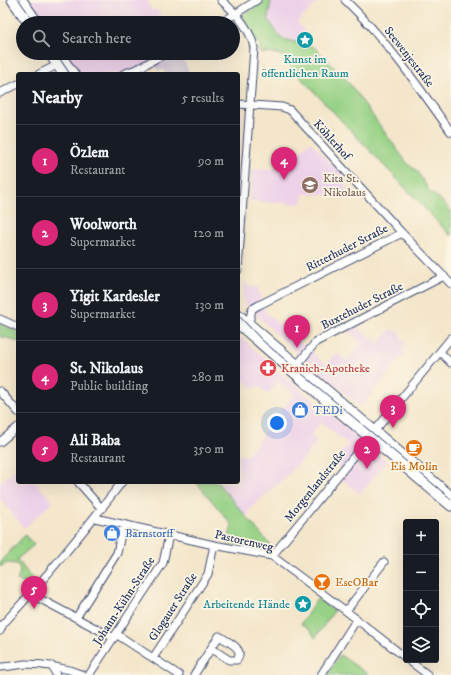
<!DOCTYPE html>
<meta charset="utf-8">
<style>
body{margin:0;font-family:"IM FELL DW Pica",serif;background:#242831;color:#f1f3f6}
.controls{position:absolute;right:12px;bottom:12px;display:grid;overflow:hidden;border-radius:4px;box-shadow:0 4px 16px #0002}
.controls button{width:36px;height:36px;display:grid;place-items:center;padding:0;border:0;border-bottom:1px solid #363941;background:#171b24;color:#f1f3f6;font:20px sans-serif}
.you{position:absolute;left:277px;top:423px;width:14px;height:14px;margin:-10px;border:3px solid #fff;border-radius:50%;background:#1a73e8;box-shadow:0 0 0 6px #1a73e833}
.badge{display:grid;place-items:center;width:26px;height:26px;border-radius:50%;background:#db2777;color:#fff;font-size:13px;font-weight:700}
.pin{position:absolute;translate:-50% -33px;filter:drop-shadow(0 1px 2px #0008)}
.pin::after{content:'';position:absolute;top:21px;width:14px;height:12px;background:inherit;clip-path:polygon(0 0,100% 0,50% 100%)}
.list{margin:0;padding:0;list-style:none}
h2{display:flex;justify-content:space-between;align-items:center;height:52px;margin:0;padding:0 16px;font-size:17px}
h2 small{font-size:13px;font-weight:400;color:#9ea1a6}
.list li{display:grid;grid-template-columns:26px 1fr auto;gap:12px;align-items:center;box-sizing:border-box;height:72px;padding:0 16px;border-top:1px solid #363941}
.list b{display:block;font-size:15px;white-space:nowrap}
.list p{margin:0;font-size:13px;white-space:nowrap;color:#9ea1a6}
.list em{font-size:13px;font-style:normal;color:#9ea1a6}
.icon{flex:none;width:22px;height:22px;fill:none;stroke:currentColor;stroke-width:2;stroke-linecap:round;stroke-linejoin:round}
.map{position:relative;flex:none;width:451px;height:675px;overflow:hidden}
.search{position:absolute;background:#171b24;box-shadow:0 4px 16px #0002;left:16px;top:16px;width:224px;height:44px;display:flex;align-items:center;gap:10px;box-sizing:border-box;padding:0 14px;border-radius:22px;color:#9ea1a6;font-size:15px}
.panel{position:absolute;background:#171b24;box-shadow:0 4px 16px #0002;left:16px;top:72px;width:224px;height:412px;border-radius:4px}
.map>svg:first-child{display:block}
.built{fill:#edd1e9}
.industrial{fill:#ccbfd4}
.green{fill:#97d185;stroke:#598072}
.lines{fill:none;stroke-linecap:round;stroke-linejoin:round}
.minor-casing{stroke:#3c4a6e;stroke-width:9}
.secondary-casing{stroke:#3c4a6e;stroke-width:11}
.minor{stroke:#fff;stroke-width:7}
.secondary{stroke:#fff;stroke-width:9}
.tram{stroke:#1b2f5e;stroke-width:1}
.labels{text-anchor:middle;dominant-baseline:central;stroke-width:3.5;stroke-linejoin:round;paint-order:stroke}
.street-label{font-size:12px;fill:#1b2f5e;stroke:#fcf5e5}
.culture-label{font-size:12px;fill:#0d838f;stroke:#fcf5e5}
.education-label{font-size:12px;fill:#785e54;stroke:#fcf5e5;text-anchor:start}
.health-label{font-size:12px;fill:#be3a42;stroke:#fcf5e5;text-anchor:start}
.shop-label{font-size:12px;fill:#366cbe;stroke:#fcf5e5;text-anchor:start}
.food-label{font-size:12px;fill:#c56008;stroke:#fcf5e5}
</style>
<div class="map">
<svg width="451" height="675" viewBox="0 0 451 675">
<rect width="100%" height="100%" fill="#fcf5e5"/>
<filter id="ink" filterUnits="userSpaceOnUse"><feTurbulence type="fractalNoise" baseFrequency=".025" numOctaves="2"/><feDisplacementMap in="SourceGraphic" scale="8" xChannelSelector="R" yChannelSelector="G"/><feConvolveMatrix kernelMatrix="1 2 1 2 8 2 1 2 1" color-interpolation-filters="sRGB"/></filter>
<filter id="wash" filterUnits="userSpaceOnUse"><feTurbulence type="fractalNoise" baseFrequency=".012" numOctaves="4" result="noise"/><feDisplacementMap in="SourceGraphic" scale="16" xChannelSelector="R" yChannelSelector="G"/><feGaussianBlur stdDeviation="0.9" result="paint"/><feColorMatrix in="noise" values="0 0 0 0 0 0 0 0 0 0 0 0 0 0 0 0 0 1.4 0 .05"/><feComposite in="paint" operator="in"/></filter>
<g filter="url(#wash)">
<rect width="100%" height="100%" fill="#f4e6cb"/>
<path class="built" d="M29,0H147L151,11L156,9L164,23H44Z
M271,0H320L297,22L306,33L297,42L280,38L268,19Z
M65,53H168L137,70L139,74H79Z
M238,108L242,109V112L238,175Z
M311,142L346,179V195L303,194L302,204L250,201L252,169L272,170L294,157Z
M244,284L250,287H257L266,313L326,364L336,353L346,361L362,343L348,331L356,326L379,344L392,328L395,333L398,330L406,344L402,350L405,352L361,407L298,354L243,303Z
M242,338L280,372L387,461L360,494L342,479L339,467L334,463L348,444L321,422L311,435L317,442L297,466L249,510L247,518L217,482H238V455H248L281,410L294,395L278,382L268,394L258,385L254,389L238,376V339Z
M18,467V482H35L53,502L24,528L0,499V483Z"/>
<path class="industrial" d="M171,53H181L190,74H165L163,69L158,71L154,62Z"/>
<path class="green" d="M266,0H271L268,19L280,38L314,47L346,79L407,163L417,171L430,192L440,199L451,211V236L300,77L280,54L260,53V42H256L242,16Z
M0,324L18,332V342L4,337H0Z
M196,482H217L272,547L266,551L227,544L232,525Z
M25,535L34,545L17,559L33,580L27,588H25L26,584L17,580C20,575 21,569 17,564L7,563L0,567V562Z
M317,599L334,611L315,638L311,631L301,624Z
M340,655L369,675H327Z"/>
</g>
<g filter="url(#ink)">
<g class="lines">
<g class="minor-casing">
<path id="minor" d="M221,0C235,12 251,29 254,48L238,270
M345,0C386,39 418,86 451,132
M221,23L257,0
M39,74L57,65
M123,74L139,68L166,53
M0,93L18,84
M238,104L282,107L290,110L402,233L451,284
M0,319L18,327
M249,323L252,309L259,305L402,233
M440,352L451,363
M297,365L316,342L444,276
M0,391L18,412
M0,442L18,427
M78,482L102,509
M95,518L214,545L272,556L346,611L406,658
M272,556L451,338
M31,594L114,638
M346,611L384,562
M76,618L117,553L123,525
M0,631L3,624C45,579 84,531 122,482
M116,634L179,675
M153,658L208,574L214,545
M408,660L428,675
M52,666L56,675
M0,667C8,667 17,665 25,664C45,664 64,667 83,675
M89,675L163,563L169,535
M194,675L219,636C228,642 245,648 237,660H229L211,648
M321,675L357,619"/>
</g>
<g class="secondary-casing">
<path id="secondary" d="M12,0L28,23
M22,0L38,23
M49,53L63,74
M59,53L74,74
M238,314L451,496
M238,324L332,406L451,506"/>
</g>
<use href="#minor" class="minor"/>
<use href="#secondary" class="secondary"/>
<path class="tram" d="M19,0L35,23
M56,53L70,74
M238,315L263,341L451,499"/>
</g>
</g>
<defs>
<g id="sight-disc" transform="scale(0.9)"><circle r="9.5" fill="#0f9aa8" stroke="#fcf5e5"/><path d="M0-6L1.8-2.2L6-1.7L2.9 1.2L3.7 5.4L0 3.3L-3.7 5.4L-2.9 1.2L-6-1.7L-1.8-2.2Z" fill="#fff"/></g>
<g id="school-disc" transform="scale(0.9)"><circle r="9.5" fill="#8d6e63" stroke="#fcf5e5"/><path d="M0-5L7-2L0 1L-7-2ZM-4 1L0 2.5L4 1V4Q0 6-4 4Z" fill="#fff"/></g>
<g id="pharmacy-disc" transform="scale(0.9)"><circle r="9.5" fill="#e0444e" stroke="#fcf5e5"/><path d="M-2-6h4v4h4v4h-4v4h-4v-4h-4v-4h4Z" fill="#fff"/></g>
<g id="shop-disc" transform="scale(0.9)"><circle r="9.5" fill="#3f7fe0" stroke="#fcf5e5"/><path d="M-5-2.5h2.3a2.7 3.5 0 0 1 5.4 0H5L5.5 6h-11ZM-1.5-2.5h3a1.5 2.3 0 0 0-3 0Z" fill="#fff"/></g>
<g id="cafe-disc" transform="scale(0.9)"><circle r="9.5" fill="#e8710a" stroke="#fcf5e5"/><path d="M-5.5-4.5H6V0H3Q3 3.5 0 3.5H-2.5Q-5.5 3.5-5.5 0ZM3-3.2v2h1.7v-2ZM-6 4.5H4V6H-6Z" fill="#fff"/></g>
<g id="bar-disc" transform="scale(0.9)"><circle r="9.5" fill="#e8710a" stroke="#fcf5e5"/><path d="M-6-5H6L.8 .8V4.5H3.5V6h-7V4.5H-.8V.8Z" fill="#fff"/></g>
</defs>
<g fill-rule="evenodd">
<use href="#sight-disc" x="305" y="40"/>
<use href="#school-disc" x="310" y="185"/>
<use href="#pharmacy-disc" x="268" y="368"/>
<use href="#shop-disc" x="300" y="410"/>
<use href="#cafe-disc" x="414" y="448"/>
<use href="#shop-disc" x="112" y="533"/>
<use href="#bar-disc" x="322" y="582"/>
<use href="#sight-disc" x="303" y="604"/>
</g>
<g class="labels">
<g class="street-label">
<text transform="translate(409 57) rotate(52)">Seewenjestraße</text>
<text transform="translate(332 140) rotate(48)">Köhlerhof</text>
<text transform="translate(347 248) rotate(-27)">Ritterhuder Straße</text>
<text transform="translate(362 306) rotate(-27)">Buxtehuder Straße</text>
<text transform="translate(315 486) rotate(-51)">Morgenlandstraße</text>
<text transform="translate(244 541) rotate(13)">Pastorenweg</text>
<text transform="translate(124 601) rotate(-57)">Johann-Kühn-Straße</text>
<text transform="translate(173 607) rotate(-57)">Glogauer Straße</text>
</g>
<g class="culture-label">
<text x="305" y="59">Kunst im<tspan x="305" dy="14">öffentlichen Raum</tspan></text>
<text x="290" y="604" text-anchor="end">Arbeitende Hände</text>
</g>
<g class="education-label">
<text x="323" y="178">Kita St.<tspan x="323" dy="14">Nikolaus</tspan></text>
</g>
<g class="health-label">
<text x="281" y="368">Kranich-Apotheke</text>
</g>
<g class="shop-label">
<text x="313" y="410">TEDi</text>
<text x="125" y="533">Barnstorff</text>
</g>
<g class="food-label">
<text x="414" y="466">Eis Molin</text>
<text x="335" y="582" text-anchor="start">EscOBar</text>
</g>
</g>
</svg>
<div class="controls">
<button>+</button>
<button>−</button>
<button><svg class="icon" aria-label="locate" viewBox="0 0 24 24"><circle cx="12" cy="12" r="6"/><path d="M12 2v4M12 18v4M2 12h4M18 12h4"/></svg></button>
<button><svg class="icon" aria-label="layers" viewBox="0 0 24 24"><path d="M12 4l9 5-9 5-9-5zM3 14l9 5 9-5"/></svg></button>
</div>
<div class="you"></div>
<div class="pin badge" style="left:297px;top:348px">1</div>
<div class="pin badge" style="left:367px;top:469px">2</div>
<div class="pin badge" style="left:393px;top:428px">3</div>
<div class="pin badge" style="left:284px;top:180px">4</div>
<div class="pin badge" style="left:34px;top:609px">5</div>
<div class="search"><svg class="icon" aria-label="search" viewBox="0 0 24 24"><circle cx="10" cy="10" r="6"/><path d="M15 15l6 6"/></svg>Search here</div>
<section class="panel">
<h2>Nearby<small>5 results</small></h2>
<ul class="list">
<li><span class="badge">1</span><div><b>Özlem</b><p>Restaurant</p></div><em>90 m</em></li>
<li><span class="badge">2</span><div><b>Woolworth</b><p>Supermarket</p></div><em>120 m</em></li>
<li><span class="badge">3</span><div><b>Yigit Kardesler</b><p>Supermarket</p></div><em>130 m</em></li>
<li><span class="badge">4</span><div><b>St. Nikolaus</b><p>Public building</p></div><em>280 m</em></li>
<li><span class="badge">5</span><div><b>Ali Baba</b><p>Restaurant</p></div><em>350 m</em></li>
</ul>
</section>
</div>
